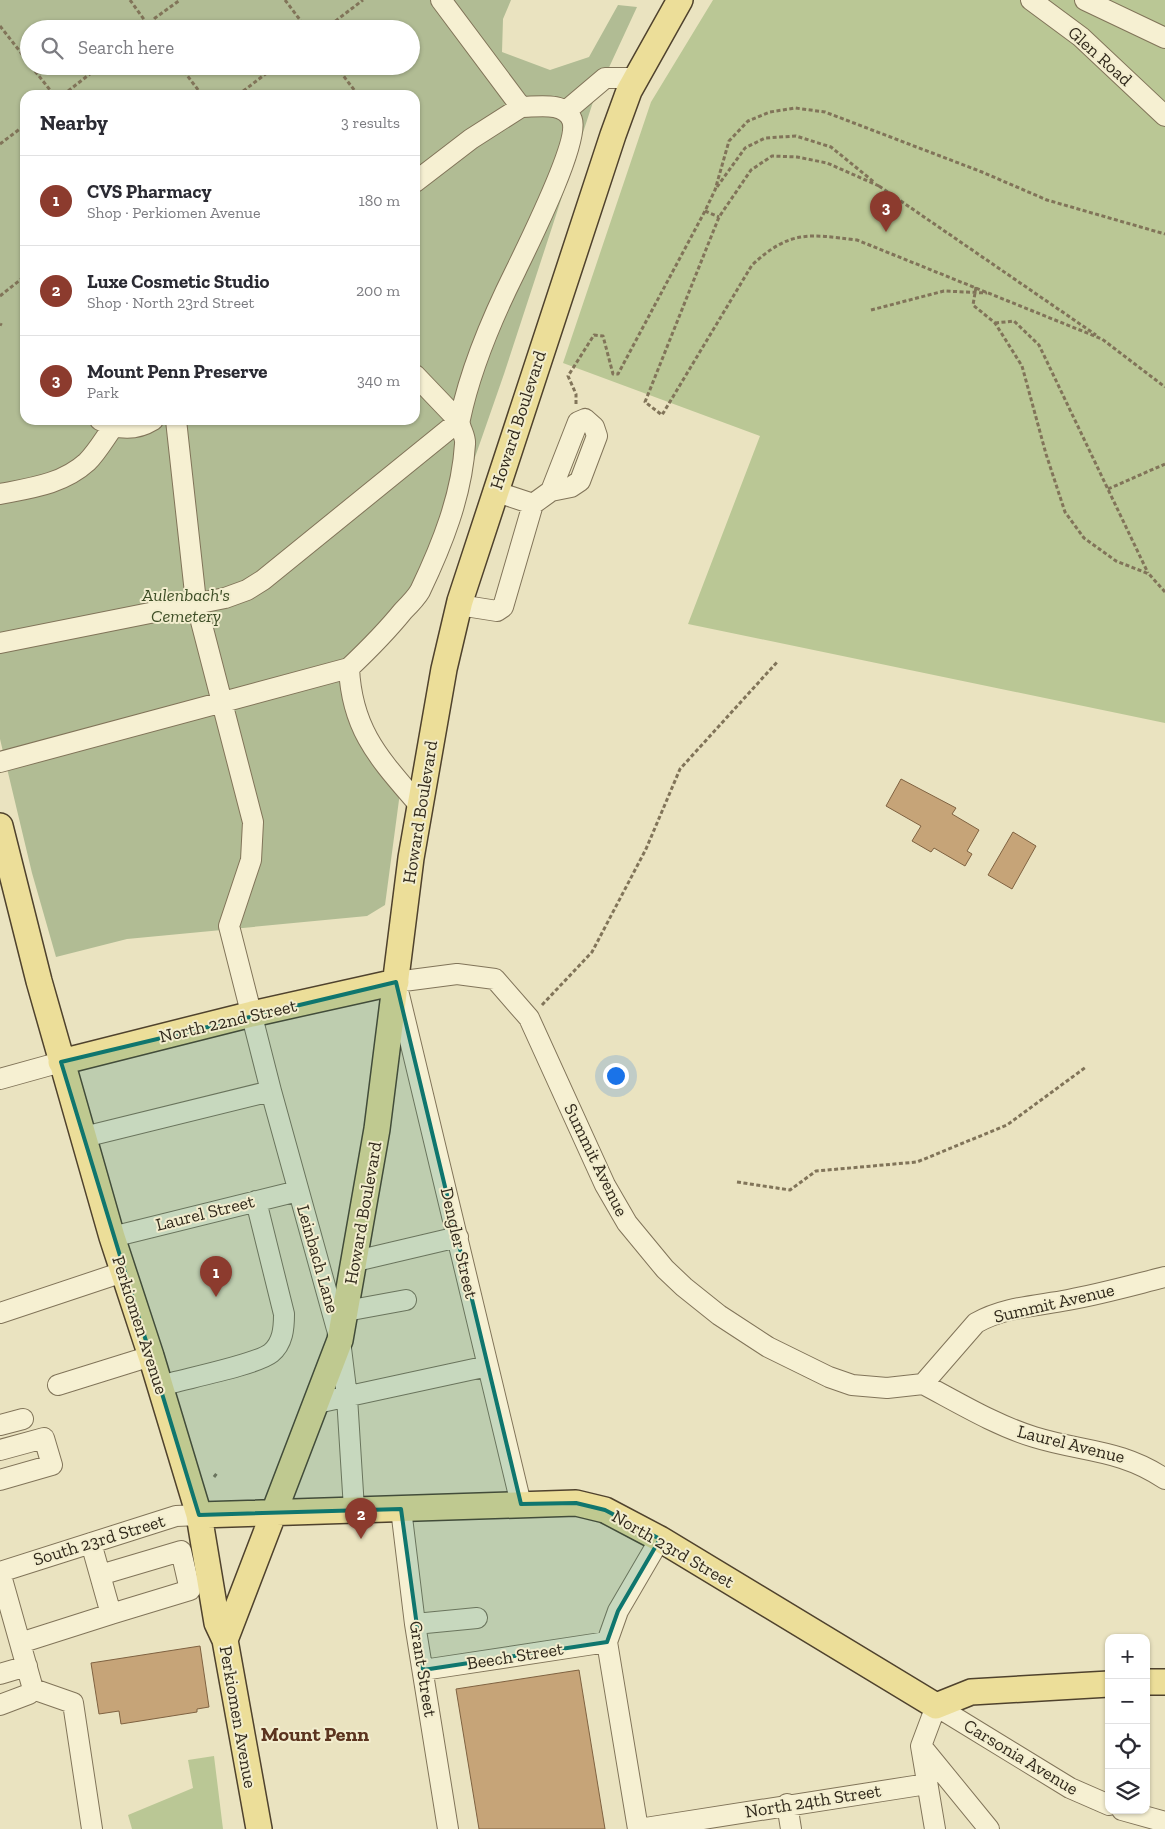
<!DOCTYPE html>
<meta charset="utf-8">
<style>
body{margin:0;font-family:"Zilla Slab",serif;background:#f2f2f3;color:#2b2b33}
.controls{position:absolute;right:15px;bottom:15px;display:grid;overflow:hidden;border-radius:10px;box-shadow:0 1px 4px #0004}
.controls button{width:45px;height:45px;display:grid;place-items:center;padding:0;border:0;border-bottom:1px solid #e1e1e2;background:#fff;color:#2b2b33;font:25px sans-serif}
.you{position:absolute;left:615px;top:1075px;width:18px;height:18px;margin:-12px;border:4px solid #fff;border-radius:50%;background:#1a73e8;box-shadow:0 0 0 8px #1a73e833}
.badge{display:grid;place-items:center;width:32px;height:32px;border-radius:50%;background:#8c3b2e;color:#fff;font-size:16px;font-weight:700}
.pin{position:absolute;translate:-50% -41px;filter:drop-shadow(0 1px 2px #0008)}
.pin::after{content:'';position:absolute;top:26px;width:18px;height:15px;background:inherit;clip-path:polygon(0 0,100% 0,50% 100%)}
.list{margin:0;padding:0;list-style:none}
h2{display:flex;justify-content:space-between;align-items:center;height:65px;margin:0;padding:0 20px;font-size:21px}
h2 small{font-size:16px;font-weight:400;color:#7c7c81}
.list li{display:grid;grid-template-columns:32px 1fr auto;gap:15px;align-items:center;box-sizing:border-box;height:90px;padding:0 20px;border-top:1px solid #e1e1e2}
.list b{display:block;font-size:19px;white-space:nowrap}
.list p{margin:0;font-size:16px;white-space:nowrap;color:#7c7c81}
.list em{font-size:16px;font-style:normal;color:#7c7c81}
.icon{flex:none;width:28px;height:28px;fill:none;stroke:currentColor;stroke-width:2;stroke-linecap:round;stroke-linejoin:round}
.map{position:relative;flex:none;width:1165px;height:1829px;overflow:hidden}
.search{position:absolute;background:#fff;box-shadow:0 1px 4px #0004;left:20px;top:20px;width:400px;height:55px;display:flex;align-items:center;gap:12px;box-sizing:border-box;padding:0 18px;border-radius:28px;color:#7c7c81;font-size:19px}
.panel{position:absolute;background:#fff;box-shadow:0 1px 4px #0004;left:20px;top:90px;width:400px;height:335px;border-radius:15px}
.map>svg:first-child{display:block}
.green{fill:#bac795}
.cemetery{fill:#b1bc94;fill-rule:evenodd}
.building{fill:#c6a478;stroke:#7f6241}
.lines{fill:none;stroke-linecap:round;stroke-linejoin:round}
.minor-casing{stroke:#817459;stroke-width:22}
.major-casing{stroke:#4f422d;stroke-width:28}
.path{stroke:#817459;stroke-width:3;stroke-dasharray:4 2.5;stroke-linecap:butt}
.minor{stroke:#f6f0d2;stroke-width:20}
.major{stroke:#ecde99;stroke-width:25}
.marked{fill:#0f766e;fill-opacity:0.2;stroke:#0f766e;stroke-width:4;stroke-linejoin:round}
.labels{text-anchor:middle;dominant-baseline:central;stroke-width:4;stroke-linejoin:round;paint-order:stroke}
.street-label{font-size:18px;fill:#322a1c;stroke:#f2edce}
.park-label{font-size:18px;font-style:italic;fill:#3d4d25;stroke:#f2edce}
.quarter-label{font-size:20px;font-weight:bold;fill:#5b341f;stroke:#f2edce}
</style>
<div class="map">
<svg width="1165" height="1829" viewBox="0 0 1165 1829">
<rect width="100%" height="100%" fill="#eae3c0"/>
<path class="green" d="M713,0H1165V723L688,624L760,436L563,363L651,102Z
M214,1756L223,1829H132L128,1815L193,1788L188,1760Z"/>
<path class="cemetery" d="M0,0H511L503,19L502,52L550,70L589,57L618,5L637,7L593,102L504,374L427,595L360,671C352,709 381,741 403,770L385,905L367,916L127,939L56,957L32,873L0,739ZM29,29H411V66H29ZM25,95H415V420H25Z"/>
<path class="building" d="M901,779L956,808L952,814L979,830L967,851L972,854L965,866L934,848L931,852L912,841L921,826L886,806Z
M1013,832L1036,846L1012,889L988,875Z
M200,1646L209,1707L197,1709V1712L121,1724L119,1711L99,1714L91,1663Z
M579,1670L605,1829H479L456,1689Z"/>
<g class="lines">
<g class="minor-casing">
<path id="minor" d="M1031,0L1081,37L1165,116
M1085,0L1165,38
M566,111L605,78H636
M415,182L471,139L521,107L441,0
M100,420C118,430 135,431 153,420
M176,420L196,602L253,822L251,860L229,926L271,1091L340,1340L347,1397L354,1509
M494,491L533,504
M0,494C31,488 63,484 87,462C97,452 105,438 113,427
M459,605L497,611L503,607L533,504L551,491L571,487L580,481L597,436L594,427L585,419L578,422L551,491
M0,643L225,598L247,590L263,580L459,421L415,375
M0,762L349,668
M420,806C381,760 352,732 349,668C368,650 386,632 403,611C409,605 416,598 420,591C442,545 462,495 465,444C466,435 458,427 460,419C470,371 494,314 516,270C527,247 580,141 572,120C565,101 537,107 521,107
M0,1079L61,1062
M84,1137L271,1091
M112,1237L298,1191
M356,1261L458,1237
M346,1311L406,1300
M0,1313L123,1272
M923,1384C959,1403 995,1425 1034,1437C1082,1452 1121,1449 1165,1479
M58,1385L151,1356
M160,1386C183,1379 256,1365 271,1353C283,1343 284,1328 284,1314L256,1201
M317,1403L488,1366
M0,1425L23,1419
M0,1450L44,1438L52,1465L0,1480
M521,1504L396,982L457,974L495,979L529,1018L605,1185L627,1223L665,1269L684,1287L719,1315L768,1347L829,1377L852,1385L887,1388L923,1384L976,1323C1004,1307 1036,1306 1068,1300C1101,1294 1133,1285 1165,1277
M401,1509L415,1624L448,1829
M0,1572L176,1516L199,1515
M0,1572L33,1689L29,1694L0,1705
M100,1575L181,1551L190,1590L111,1614
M415,1624L477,1618
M20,1643L111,1614L91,1543
M423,1670L607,1642
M0,1674L27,1666
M33,1689L73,1703L92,1829
M922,1747L989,1829
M787,1804L791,1829
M1122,1810L1165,1822
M638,1829L607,1642L618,1611L660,1539
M639,1829L927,1784
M935,1829L921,1746L936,1706L1070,1788L1109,1805"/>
</g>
<g class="major-casing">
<path id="major" d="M0,826L39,981L112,1237L151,1356L199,1515L217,1623L225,1640L259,1829
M61,1062L252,1014L396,982
M199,1515L576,1503L605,1510L660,1539L936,1706L971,1692L1109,1684
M225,1640L340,1340L377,1129L411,858L444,669L460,601L613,135L629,91L680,0
M1146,1682H1165"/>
</g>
<path class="path" d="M130,0L151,29
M285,0L307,29
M0,26L29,63
M146,29L155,18L180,0
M325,29L363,0
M31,66L54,95
M180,66L202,95
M336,66L358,95
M63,95L100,66
M238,95L276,66
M0,144L25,125
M879,186L827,163L797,157L772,156L751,170L719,217L645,402L662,415L752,265C790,230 808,234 857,240L1102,339L1165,387
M879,186L1096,335
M717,187L745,148L765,138L796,136L831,147L874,182
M705,211L719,217
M976,287L973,305L995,323L1022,366L1046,454L1065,512L1084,538L1116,561L1149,574L1165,592
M0,296L25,276
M871,310L944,291L987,293
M995,323L1014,321L1039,345L1148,573
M0,324L2,325
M576,404V394L568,376L594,335L603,336L613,374H618L705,211L715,190L729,141L748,121L770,112L795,108L825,112L982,172L1047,200L1165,234
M1108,489L1165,464
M542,1005L592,952L646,849L680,769L778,661
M737,1182L790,1190L816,1171L917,1162L1007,1125L1086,1067
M214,1477L217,1473"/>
<use href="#minor" class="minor"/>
<use href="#major" class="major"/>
</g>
<path class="marked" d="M396,982L521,1504L576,1503L605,1510L660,1539L618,1611L607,1642L423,1670L401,1509L199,1515L61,1062Z"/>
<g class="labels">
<g class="street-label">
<text transform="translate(1100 56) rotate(42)">Glen Road</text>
<text transform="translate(518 420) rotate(-72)">Howard Boulevard</text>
<text transform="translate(420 812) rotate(-81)">Howard Boulevard</text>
<text transform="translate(228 1021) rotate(-13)">North 22nd Street</text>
<text transform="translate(596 1160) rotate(64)">Summit Avenue</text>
<text transform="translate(205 1213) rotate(-14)">Laurel Street</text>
<text transform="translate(363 1213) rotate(-80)">Howard Boulevard</text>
<text transform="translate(459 1243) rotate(77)">Dengler Street</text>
<text transform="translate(318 1259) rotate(74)">Leinbach Lane</text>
<text transform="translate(1054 1303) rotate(-13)">Summit Avenue</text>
<text transform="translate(140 1325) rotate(72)">Perkiomen Avenue</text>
<text transform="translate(1071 1444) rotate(14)">Laurel Avenue</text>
<text transform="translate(99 1540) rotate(-17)">South 23rd Street</text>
<text transform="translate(673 1549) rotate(30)">North 23rd Street</text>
<text transform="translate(515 1656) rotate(-9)">Beech Street</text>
<text transform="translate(423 1669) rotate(81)">Grant Street</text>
<text transform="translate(238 1717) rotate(80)">Perkiomen Avenue</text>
<text transform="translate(1021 1757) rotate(31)">Carsonia Avenue</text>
<text transform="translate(813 1801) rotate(-9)">North 24th Street</text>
</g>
<g class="park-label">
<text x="186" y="595">Aulenbach's<tspan x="186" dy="21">Cemetery</tspan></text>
</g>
<g class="quarter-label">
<text x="315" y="1734">Mount Penn</text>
</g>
</g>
</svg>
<div class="controls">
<button>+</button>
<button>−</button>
<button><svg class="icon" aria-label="locate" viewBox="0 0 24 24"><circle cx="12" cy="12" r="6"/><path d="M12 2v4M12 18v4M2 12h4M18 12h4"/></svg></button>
<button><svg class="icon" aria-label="layers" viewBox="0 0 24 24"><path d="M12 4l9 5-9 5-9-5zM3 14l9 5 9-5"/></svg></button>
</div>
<div class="you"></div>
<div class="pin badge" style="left:216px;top:1297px">1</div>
<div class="pin badge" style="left:361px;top:1539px">2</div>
<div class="pin badge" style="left:886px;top:232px">3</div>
<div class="search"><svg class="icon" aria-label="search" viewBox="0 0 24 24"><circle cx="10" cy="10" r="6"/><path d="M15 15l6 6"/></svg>Search here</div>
<section class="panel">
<h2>Nearby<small>3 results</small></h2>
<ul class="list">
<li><span class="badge">1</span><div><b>CVS Pharmacy</b><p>Shop · Perkiomen Avenue</p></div><em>180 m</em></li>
<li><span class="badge">2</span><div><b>Luxe Cosmetic Studio</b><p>Shop · North 23rd Street</p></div><em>200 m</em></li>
<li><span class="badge">3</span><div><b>Mount Penn Preserve</b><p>Park</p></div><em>340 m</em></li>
</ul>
</section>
</div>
